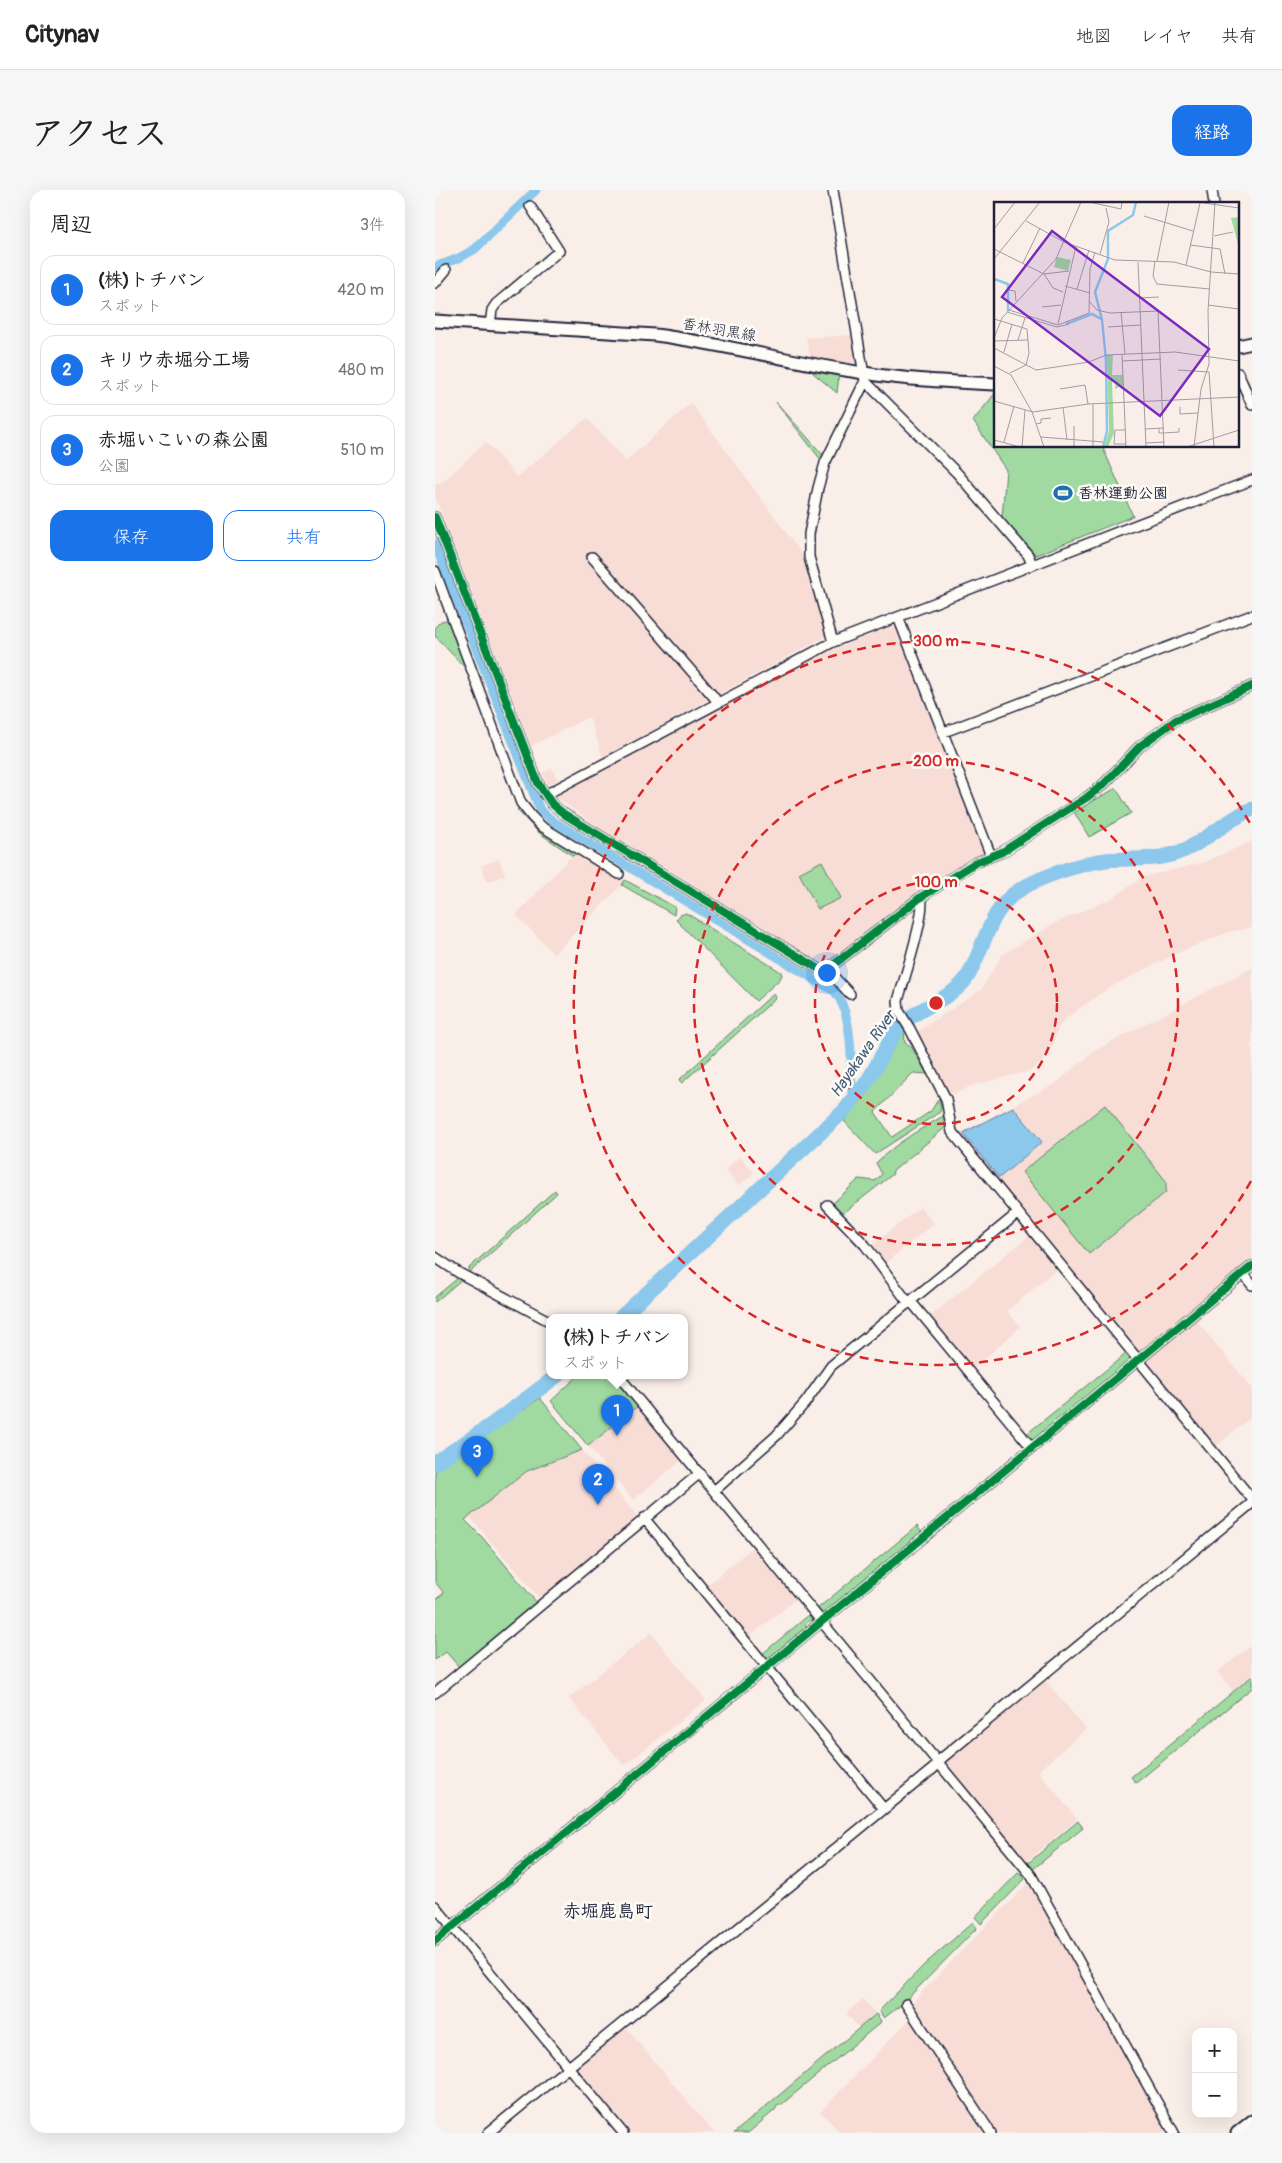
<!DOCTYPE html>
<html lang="ja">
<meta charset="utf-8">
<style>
body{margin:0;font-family:Pangolin,"Klee One",sans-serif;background:#f6f6f6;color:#222}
.controls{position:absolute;right:15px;bottom:15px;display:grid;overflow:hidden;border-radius:10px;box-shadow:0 5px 20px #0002}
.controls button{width:45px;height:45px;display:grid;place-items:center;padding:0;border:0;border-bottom:1px solid #e0e0e0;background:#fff;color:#222;font:25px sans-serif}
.you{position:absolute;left:391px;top:782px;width:18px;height:18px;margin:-12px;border:4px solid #fff;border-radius:50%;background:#1a73e8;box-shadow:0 0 0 8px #1a73e833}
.badge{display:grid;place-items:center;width:32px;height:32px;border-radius:50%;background:#1a73e8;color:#fff;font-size:16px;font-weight:700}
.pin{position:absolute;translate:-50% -41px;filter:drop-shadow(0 1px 2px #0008)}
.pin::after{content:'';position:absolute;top:26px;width:18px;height:15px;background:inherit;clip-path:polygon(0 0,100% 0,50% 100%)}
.popup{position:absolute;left:111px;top:1124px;width:142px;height:65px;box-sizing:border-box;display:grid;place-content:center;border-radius:10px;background:#fff;filter:drop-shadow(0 1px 4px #0005);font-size:16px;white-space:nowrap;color:#767676}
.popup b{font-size:19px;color:#222}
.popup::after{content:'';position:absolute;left:50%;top:100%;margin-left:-10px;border:10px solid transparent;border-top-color:#fff}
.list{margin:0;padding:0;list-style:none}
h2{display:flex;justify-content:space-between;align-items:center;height:65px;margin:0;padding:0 20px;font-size:21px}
h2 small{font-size:16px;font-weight:400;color:#767676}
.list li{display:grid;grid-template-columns:32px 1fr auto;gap:15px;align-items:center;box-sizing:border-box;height:70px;margin:0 10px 10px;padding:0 10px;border:1px solid #e0e0e0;border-radius:15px}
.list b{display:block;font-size:19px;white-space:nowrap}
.list p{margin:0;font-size:16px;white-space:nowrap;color:#767676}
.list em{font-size:16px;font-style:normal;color:#767676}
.actions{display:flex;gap:10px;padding:15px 20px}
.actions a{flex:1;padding:11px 0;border:1px solid #1a73e8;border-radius:15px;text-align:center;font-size:18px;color:#1a73e8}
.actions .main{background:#1a73e8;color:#fff}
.map{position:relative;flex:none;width:817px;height:1943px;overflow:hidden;border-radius:15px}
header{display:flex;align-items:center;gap:30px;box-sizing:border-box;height:70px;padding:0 25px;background:#fff;border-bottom:1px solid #e0e0e0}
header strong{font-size:24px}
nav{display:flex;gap:28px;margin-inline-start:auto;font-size:18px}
.intro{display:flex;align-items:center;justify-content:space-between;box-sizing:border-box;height:120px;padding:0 30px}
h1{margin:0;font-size:35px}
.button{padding:12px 22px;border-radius:15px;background:#1a73e8;color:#fff;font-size:18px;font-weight:700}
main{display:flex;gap:30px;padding:0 30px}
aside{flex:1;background:#fff;border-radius:15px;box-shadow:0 5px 20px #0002}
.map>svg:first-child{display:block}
.built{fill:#f7ddd5}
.green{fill:#a0daa0;stroke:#617e6e}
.water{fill:#8cc7ec;stroke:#6285a5}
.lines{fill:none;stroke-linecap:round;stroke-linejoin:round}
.canal{stroke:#8cc7ec;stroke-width:9}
.river{stroke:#8cc7ec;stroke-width:15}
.minor-casing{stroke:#22223b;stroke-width:12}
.major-casing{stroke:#22223b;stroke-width:15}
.minor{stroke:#fdfcf7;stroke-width:9}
.major{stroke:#fdfcf7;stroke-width:11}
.cycleway-casing{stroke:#fdfcf7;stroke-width:11}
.cycleway{stroke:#00873e;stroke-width:8}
.ring{fill:none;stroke:#d62828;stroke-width:2.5;stroke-dasharray:9 6}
.labels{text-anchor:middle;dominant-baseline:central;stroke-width:5;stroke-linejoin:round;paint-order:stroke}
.street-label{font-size:15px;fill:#22223b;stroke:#fdfcf7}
.poi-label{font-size:15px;font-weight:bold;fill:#22223b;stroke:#fdfcf7;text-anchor:start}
.water-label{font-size:16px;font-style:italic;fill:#475c79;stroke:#fdfcf7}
.quarter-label{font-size:18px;font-weight:bold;fill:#22223b;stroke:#fdfcf7}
.inset-river{fill:none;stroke:#8cc7ec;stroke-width:2.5}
.inset-road{fill:none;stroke:#a49ca3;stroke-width:1}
.view{fill:#7b2cbf;fill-opacity:0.15;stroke:#7b2cbf;stroke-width:2.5}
.inset-edge{fill:none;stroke:#22223b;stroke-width:2.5}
.centre{fill:#d62828;stroke:#fdfcf7;stroke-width:2.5}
.ring-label{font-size:15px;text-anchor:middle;font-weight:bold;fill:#d62828;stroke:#fdfcf7;stroke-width:5;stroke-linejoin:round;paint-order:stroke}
</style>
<header>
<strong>Citynav</strong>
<nav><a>地図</a><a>レイヤ</a><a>共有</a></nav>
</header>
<div class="intro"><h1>アクセス</h1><a class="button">経路</a></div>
<main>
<aside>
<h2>周辺<small>3件</small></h2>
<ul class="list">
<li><span class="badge">1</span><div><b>(株)トチバン</b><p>スポット</p></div><em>420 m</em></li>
<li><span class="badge">2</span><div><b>キリウ赤堀分工場</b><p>スポット</p></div><em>480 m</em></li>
<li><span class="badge">3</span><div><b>赤堀いこいの森公園</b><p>公園</p></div><em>510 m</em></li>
</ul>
<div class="actions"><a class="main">保存</a><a>共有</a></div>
</aside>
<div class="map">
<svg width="817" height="1943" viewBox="0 0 817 1943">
<rect width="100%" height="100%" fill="#faeee8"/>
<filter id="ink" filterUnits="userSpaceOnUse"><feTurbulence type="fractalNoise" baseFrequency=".02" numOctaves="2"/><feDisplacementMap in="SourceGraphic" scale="10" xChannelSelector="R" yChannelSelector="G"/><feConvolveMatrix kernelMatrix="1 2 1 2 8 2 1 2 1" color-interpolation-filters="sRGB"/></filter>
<g filter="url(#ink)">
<path class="built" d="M419,145L424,173L422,175L375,166L371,148Z
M256,213L369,367L393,445L168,567L154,527L96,556L0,306V295L10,290L51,252L82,287L152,228L191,271Z
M458,436L463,439L550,660L548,664L479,707L388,777L234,679L177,646L122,608L123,602L379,467Z
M117,578L123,590L113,595L107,583Z
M817,651V737L794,742L740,764L672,799L631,828L623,838L616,860L606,873L595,881L538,895L520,904L513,901L483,841L546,800L567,765L620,733L676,709L708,687L767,673Z
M141,661L190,690L187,695L119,764L81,725Z
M64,669L70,685L53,692L46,676Z
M817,778V1071L707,1162L704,1163L525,943L620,894L661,860Z
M305,966L319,983L304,996L290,980Z
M485,1017L499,1033L448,1075L434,1058Z
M595,1045L623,1078L572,1121L585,1137L536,1181L493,1128Z
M760,1129L817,1198V1226L779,1258L709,1171Z
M203,1216L248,1269L198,1310L153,1256Z
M147,1260L204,1328L105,1409L34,1326L92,1281Z
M319,1356L362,1408L312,1449L270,1397Z
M216,1443L271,1510L189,1576L134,1508Z
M817,1455V1486L798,1501L782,1482Z
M610,1490L651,1539L603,1581L642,1629L591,1672L508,1573Z
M596,1690L734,1943H564L476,1815L487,1802Z
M428,1809L441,1824L424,1838L411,1823Z
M475,1829L551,1943H406L385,1922Z
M190,1836L279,1943H193L140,1877Z"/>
<path class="green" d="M371,177L404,185L402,203Z
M561,202V256H667L698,326L601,365L567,327L571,280L538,231Z
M341,212L389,266L386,270Z
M11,430L14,431L31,479L0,446V437L6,431Z
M681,598L696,623L654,647L639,622Z
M84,618L141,661L138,666L103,642L82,620Z
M387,671L406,708L383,719L364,683Z
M190,690L240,717L239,725L187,695Z
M251,723L346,782L347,785L345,789L321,811L241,730L245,725Z
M339,803L341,808L247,893L244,890Z
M469,841L470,853L476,856L492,884L478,883L440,922L457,947L496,921L504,908L506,918L505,922L440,964L409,931L439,893L454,863Z
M670,915L731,991V1002L654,1064L587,982Z
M510,925L512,936L457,982L458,984L406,1025L396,1015L424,989L440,991L447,984L441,973C461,953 485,939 510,925Z
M120,1000L122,1003L34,1083V1078Z
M23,1088L26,1090L0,1112V1107Z
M692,1163L697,1169L595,1252L589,1246Z
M144,1185H177L203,1216L153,1256L116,1211Z
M105,1208L147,1260L92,1281L30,1330L47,1347L102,1413L25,1478L11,1462L0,1470V1410L9,1403L0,1392V1281Z
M482,1336L487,1343L387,1425L382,1419Z
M375,1424L379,1430L378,1432L376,1430L370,1434L372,1437L333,1469H329L326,1465Z
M817,1486V1498L701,1593L696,1587Z
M643,1631L648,1638L597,1680L592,1674Z
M584,1682L590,1689L546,1734L540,1727Z
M538,1732L542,1738L466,1815L449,1828L444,1821L490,1774Z
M441,1824L446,1831L445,1833L347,1914L342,1916L340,1920L313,1943H299Z"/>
<path class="water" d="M578,917L607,952L564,988L529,945L530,942Z"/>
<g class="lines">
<path class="canal" d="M0,77L24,68L40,59L101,0
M0,354L105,620L118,631L400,802C419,824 416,881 417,909"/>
<path class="river" d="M186,1127L410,920C418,909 428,899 435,887C443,874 456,845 466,835C485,815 521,809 534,784C550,755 555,717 586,699C607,686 647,673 671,670C694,668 717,671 739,664C766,656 789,631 817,619
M0,1273L56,1235L123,1185"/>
<g class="minor-casing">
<path id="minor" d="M777,0L779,14
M0,93L11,80
M55,135L57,120L61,114L124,61L95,16
M803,183L817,215
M430,191L522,283L593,365L597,374
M0,327L103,593L117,614L129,624L389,782L486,707L540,673L567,662L651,608L669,594L705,556L741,530L817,496
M157,367L279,507L282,513
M0,381L86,613L97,627L106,636L184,684
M463,427L556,666
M398,452L374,367V344L383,298L390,273L430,191L398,0
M509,542L817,425
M110,605L398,452L817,290
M486,707C492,721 468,792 463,811L464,821L475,839L511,909L517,942L817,1309
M389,782L400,788L415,804
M392,1015L430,1055L472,1111L478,1114L597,1258
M0,1067L24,1083L114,1131
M808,1083L817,1095
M183,1185L596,1685L739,1943
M279,1301L341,1246L370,1213L396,1176L583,1023
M209,1328L449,1619
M0,1503L265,1283
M0,1716L188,1943
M0,1751L817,1076
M471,1814L556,1943
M53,1943L449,1619L499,1578L507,1568L817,1313"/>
</g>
<g class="major-casing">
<path id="major" d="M0,131L220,145C290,154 359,173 429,183C472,190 517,192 561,194
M803,156L817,153
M802,1943L817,1931"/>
</g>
<use href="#minor" class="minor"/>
<use href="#major" class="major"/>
<g class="cycleway-casing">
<path id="cycleway" d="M0,327L103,593L117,614L129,624L389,782L486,707L540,673L567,662L651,608L669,594L705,556L741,530L817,496
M0,1751L817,1076"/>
</g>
<use href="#cycleway" class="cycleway"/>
</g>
</g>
<g class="ring">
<circle cx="501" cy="813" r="121"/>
<circle cx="501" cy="813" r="242"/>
<path d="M816 991A362 362 0 1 1 816 635"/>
</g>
<defs>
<g id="stadium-bare" transform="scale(1.5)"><path d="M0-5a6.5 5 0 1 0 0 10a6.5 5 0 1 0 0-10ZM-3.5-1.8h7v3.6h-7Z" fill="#1f6fb2" stroke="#fdfcf7" stroke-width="2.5" paint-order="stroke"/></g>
</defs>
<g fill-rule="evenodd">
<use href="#stadium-bare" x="628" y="303"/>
</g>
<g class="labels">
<g class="street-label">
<text transform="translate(284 140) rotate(10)">香林羽黒線</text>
</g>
<g class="poi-label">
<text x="643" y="303">香林運動公園</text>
</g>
<g class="water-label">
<text transform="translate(428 864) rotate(-55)">Hayakawa River</text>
</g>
<g class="quarter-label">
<text x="173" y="1721">赤堀鹿島町</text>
</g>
</g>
<g transform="translate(559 12)">
<rect width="245" height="245" fill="#faeee8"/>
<path d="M245,15V46L237,16ZM63,55L77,58L74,69L60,65ZM113,153H119L118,173H129V183L121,187L122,180H118L120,231L114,245H110L115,229Z" fill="#a0daa0"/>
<path class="inset-river" d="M0,77L14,82V109M72,122L98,112L107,117M109,245L113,229L112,158L108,118L101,90L114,57V29L139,13L142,0"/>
<path class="inset-road" d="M95,0L127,7L128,0M203,0L245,6M150,14L199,29M32,19L70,40L121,58L180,60L217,70L245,72M0,27L21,0M220,34L239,30M196,43L226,47L231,72M0,47L50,72L59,86L69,90M106,52L115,20L112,6M0,57L46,0M161,59L159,74L163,82L216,87M163,59L175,0M144,60L152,245M29,61L46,26M192,63L206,1M50,72L75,69M71,84L96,91M83,87L95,48M15,88L21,89L22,99M145,96L165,95M95,99L103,108L116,111L164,109L170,245M214,103L245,107M48,105L67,103M15,108L64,123L95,111L96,67L101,50M13,110L63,125L75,122M127,110L131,152M0,117L33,127L35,151L32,163L16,171M64,122L82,44M114,125L147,123M0,136L8,116L62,57L87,0M24,138L31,116M0,139L34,138M0,146L42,168L95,160L112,153L181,150L245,159M10,150L18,122M128,152L132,245M129,159L167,157M0,164L17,173L38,210L50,245M184,168L215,170L220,245M66,187L91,183L94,202M0,199L39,210L94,202L245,195M69,205L73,238M186,205V212L204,211M42,222L47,221V217L57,216M151,227L170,226M165,227V231H170L185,230V226M132,228H121L120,242H132M47,235L109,240M0,238L26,245M10,240L20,204M152,241L170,240M28,245L31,208M80,245V224M99,245V202M193,245L245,228M200,245L207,187L215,162L214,109L221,0"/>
<path class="view" d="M58,29L215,147L166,214L8,95Z"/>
<rect width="245" height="245" class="inset-edge"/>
</g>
<circle cx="501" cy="813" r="8" class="centre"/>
<g class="ring-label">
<text x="501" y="456">300 m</text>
<text x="501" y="576">200 m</text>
<text x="501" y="697">100 m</text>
</g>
</svg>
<div class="controls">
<button>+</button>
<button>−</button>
</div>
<div class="you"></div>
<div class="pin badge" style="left:182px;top:1246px">1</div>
<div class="popup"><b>(株)トチバン</b>スポット</div>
<div class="pin badge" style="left:163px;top:1315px">2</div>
<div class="pin badge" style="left:42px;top:1287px">3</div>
</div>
</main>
